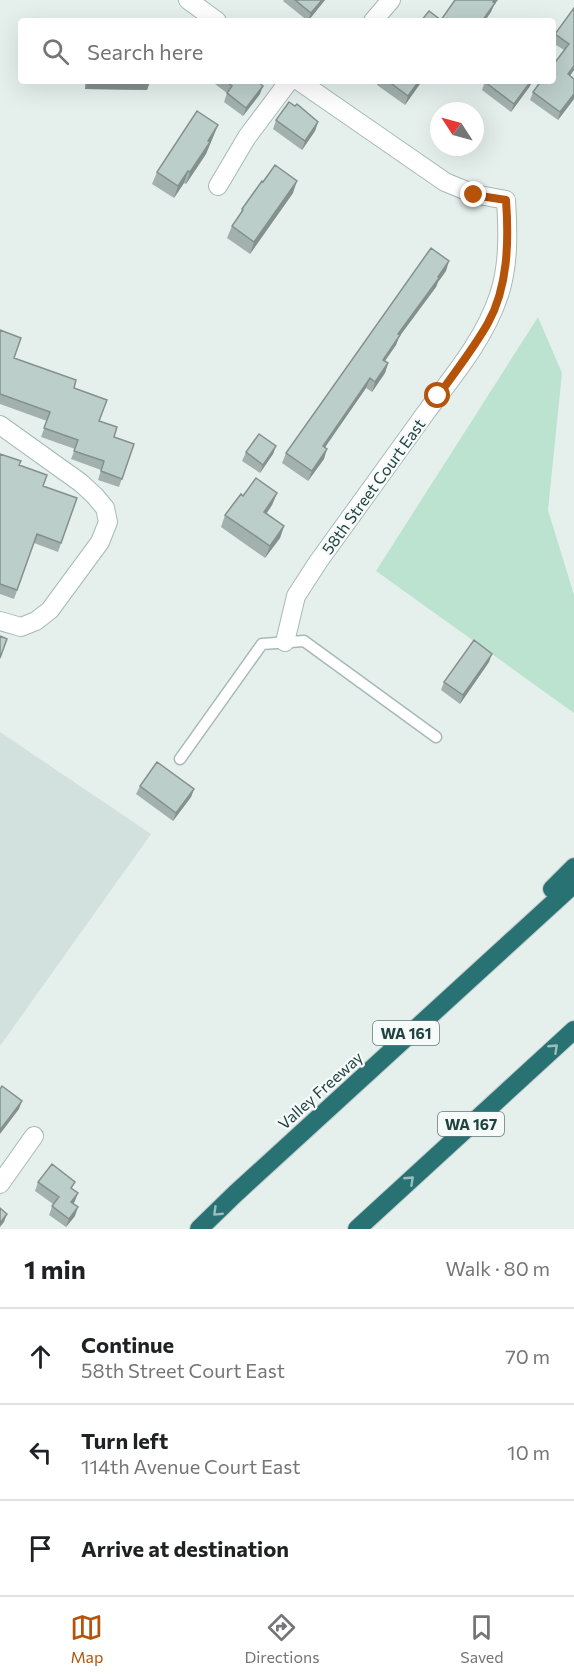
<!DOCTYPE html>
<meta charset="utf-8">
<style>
body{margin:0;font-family:Commissioner,sans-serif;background:#f6f6f6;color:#202124}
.compass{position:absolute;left:430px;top:102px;width:54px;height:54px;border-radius:50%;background:#fff;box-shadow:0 6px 24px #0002;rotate:306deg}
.stop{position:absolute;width:18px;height:18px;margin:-14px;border:4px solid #b45309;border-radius:50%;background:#fff}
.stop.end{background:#b45309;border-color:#fff;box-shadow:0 2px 6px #0008}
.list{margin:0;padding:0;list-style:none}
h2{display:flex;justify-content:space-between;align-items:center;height:78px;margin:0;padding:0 24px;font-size:26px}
h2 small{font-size:20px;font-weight:400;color:#757577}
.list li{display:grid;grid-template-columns:39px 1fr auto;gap:18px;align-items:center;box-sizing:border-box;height:96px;padding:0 24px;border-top:2px solid #e0e0e0}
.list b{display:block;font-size:22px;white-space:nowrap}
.list p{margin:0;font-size:20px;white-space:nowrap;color:#757577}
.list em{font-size:20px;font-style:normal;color:#757577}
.icon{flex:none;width:33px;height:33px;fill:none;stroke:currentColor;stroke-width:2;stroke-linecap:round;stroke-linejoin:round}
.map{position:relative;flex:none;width:574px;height:1229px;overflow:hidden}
.search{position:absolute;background:#fff;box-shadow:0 6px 24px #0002;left:18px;right:18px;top:18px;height:66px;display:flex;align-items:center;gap:15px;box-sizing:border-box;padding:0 21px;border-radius:6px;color:#757577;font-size:22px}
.sheet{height:366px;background:#fff}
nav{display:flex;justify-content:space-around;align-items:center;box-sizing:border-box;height:84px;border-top:2px solid #e0e0e0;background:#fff;font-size:16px;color:#757577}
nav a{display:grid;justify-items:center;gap:3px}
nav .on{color:#b45309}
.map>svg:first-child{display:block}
.built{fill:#d2e0de}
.green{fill:#bbe3d0}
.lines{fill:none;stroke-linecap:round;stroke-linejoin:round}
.service-casing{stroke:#a6b9b7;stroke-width:13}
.minor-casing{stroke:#a6b9b7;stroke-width:20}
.motorway-casing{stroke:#c1cbca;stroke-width:20}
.service{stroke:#fff;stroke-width:10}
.minor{stroke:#fff;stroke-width:18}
.motorway{stroke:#297274;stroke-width:18}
.wall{fill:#a2b1ae}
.shaded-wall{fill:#84908d}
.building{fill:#bcceca;stroke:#84908d;stroke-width:1.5}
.oneway{stroke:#9abdbe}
.route{stroke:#b45309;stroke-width:8}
.labels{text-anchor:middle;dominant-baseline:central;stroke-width:4.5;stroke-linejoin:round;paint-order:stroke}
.shield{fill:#f6fbfa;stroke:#617b7a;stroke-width:1.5}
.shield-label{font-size:15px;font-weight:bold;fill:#214443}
.street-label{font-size:16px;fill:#214443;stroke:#f6fbfa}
</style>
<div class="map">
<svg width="574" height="1229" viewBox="0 0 574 1229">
<rect width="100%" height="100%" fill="#e5f0ed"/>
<path class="built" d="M0,732L151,834L0,1046Z"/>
<path class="green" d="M538,317L562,373L548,510L574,595V713L376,571Z"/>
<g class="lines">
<g class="service-casing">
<path id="service" d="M180,759L262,644L304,641L436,737"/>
</g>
<g class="minor-casing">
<path id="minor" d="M188,0L217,21
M373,21L391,0
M218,186L247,137L289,81
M0,425L81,483L95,496L105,508L108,522L100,542L50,610L36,621L21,627L0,621
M285,642L296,596L318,562C354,512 391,461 427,411C454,375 485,338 499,295C509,265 508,232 506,200L474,194L445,182L299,81
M0,1184L34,1136"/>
</g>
<g class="motorway-casing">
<path id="motorway" d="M552,889L574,867
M199,1229L235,1194L574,884
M357,1229L574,1030"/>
</g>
<use href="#service" class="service"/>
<use href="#minor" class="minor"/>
<use href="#motorway" class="motorway"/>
</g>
<path class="wall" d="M284,0H325L308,21L283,1Z
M574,8V70L570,76L574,79V99L558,120L530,100L533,92L564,50L553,43V40L555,34Z
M85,81H150L147,90L85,89Z
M211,81H257L260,94L243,116L224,102L227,93Z
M379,81H422L405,105L377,85Z
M485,81H532L530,86L511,112L482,90Z
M276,120L318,122L315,131L302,150L273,129Z
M218,125L206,154L186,184L184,183L174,198L152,184L157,172Z
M293,193L250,254L227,238L232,226L240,215L242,209Z
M446,271L438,282L436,287L399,337L396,345L385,361L388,364L385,373L372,392L366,388L325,447L324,459L308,481L282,463L286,453Z
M0,330L14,358L74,388L99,421L114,437L134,444L119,487L98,480L101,470L71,459L75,449L41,437L47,421L0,404Z
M276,446L273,454L260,473L242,461L246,452Z
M0,454L19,465L43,486L77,498L58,552L34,543L14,599L0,594Z
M277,493L272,505L267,513L284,526L280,538L265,558L221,527L225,515L243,496Z
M489,662L460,704L441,690L444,682Z
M140,786L194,789L191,797L173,821L136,794Z
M38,1182L73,1189L75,1201L73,1204L75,1216L66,1227L49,1215L53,1204L35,1191Z"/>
<path class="shaded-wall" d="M322,0H325L308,21L311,13Z
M494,0H498L494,5L491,12L485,21H482Z
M574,66V70L565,82L568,74Z
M87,81H150L147,90L85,89Z
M419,81H422L405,105L408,96Z
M531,81H532L530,86L511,112L514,104Z
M263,86L260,94L243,116L246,108Z
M574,94V99L558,120L560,112Z
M318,122L315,131L302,150L305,141Z
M218,125L206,154L186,184L190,172L208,141Z
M188,171L184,183L174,198L178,186Z
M297,181L293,193L250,254L254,242Z
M449,261L446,271L438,282L436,287L399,337L396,345L379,369L383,360L398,334Z
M388,363L385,373L372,392L375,382Z
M370,378L366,388L319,456L323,446Z
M276,446L273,454L260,473L263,465Z
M327,449L324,459L308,481L312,471Z
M277,493L272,505L259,524L264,512Z
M284,526L280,538L265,558L270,546Z
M492,654L489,662L460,704L463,695Z
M194,789L191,797L173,821L176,813Z
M22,1101L19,1109L0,1134V1130Z
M78,1193L75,1201L68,1211L71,1202Z
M78,1207L75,1216L66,1227L69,1219Z
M7,1214L4,1222L0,1227V1223Z"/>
<path class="building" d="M295,0H322L311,13Z
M455,0H494L493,2L495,3L482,21H421L429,11L441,20Z
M574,8V66L568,74L574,79V94L560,112L533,92L541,81H553V65L569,44L555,34Z
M225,81H257L263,86L246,108L227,93L232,86Z
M388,81H419L408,96Z
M485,81H531L514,104L485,82Z
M289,102L295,106L297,104L318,122L305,141L276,120Z
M197,111L218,125L208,141L210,142L190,172L188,171L178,186L157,172Z
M275,165L297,181L254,242L232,226L243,210L242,209L262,181L263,182Z
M431,248L449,261L438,277L439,278L398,334L400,335L383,360L388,363L375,382L370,378L323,446L327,449L312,471L286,453Z
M0,330L21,338L14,358L76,380L74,388L107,400L99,421L117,427L114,437L134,444L122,479L101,471L104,461L74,451L78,440L44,428L50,412L0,394Z
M259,434L276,446L263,465L246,452Z
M0,454L21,461L19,465L47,475L43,486L77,498L61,543L37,534L17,590L0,584Z
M256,478L277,493L264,512L284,526L270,546L225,515L241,494L243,496Z
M0,636L7,639L0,658Z
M474,640L492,654L463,695L444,682Z
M157,762L194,789L176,813L140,786Z
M2,1086L22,1101L0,1130V1089Z
M52,1164L75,1182L71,1188L78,1193L71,1202L78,1207L69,1219L52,1206L59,1197L38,1182Z
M0,1208L7,1214L0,1223Z"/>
<defs><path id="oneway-chevron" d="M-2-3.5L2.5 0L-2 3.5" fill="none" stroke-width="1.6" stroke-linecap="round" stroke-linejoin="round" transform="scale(1.5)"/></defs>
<g class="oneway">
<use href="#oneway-chevron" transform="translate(554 1048) rotate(-43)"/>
<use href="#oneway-chevron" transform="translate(410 1180) rotate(-43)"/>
<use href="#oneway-chevron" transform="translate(217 1212) rotate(136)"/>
</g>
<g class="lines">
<path class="route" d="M438,396C455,372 474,348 488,323C508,287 509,241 506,200L474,195"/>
</g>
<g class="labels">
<g class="shield">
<rect x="373" y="1021" width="66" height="24" rx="4.5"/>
<rect x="438" y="1112" width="66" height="24" rx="4.5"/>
</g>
<g class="shield-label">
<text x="406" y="1033">WA 161</text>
<text x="471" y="1124">WA 167</text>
</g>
<g class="street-label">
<text transform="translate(373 486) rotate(-54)">58th Street Court East</text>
<text transform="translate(320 1090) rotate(-42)">Valley Freeway</text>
</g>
</g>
</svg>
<svg class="compass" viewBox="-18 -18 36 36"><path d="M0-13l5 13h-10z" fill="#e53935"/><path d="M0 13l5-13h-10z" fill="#757577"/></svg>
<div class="stop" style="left:438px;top:396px"></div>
<div class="stop end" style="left:474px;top:195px"></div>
<div class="search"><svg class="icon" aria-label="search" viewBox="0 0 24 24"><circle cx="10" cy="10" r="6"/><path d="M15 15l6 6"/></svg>Search here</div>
</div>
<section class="sheet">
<h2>1 min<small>Walk · 80 m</small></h2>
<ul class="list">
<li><svg class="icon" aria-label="ahead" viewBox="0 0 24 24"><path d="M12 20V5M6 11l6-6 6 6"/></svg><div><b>Continue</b><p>58th Street Court East</p></div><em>70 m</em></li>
<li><svg class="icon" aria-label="left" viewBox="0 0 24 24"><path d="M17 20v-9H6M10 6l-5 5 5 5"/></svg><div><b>Turn left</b><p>114th Avenue Court East</p></div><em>10 m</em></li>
<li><svg class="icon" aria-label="arrive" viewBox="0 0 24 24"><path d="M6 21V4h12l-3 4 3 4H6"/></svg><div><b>Arrive at destination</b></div></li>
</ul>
</section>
<nav>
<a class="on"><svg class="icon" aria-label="map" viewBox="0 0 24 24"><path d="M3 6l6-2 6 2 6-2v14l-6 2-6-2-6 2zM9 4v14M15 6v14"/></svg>Map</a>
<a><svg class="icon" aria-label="directions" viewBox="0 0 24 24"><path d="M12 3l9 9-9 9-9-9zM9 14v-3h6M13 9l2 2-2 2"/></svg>Directions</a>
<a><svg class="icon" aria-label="saved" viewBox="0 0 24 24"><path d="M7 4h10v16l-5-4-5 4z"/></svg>Saved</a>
</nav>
